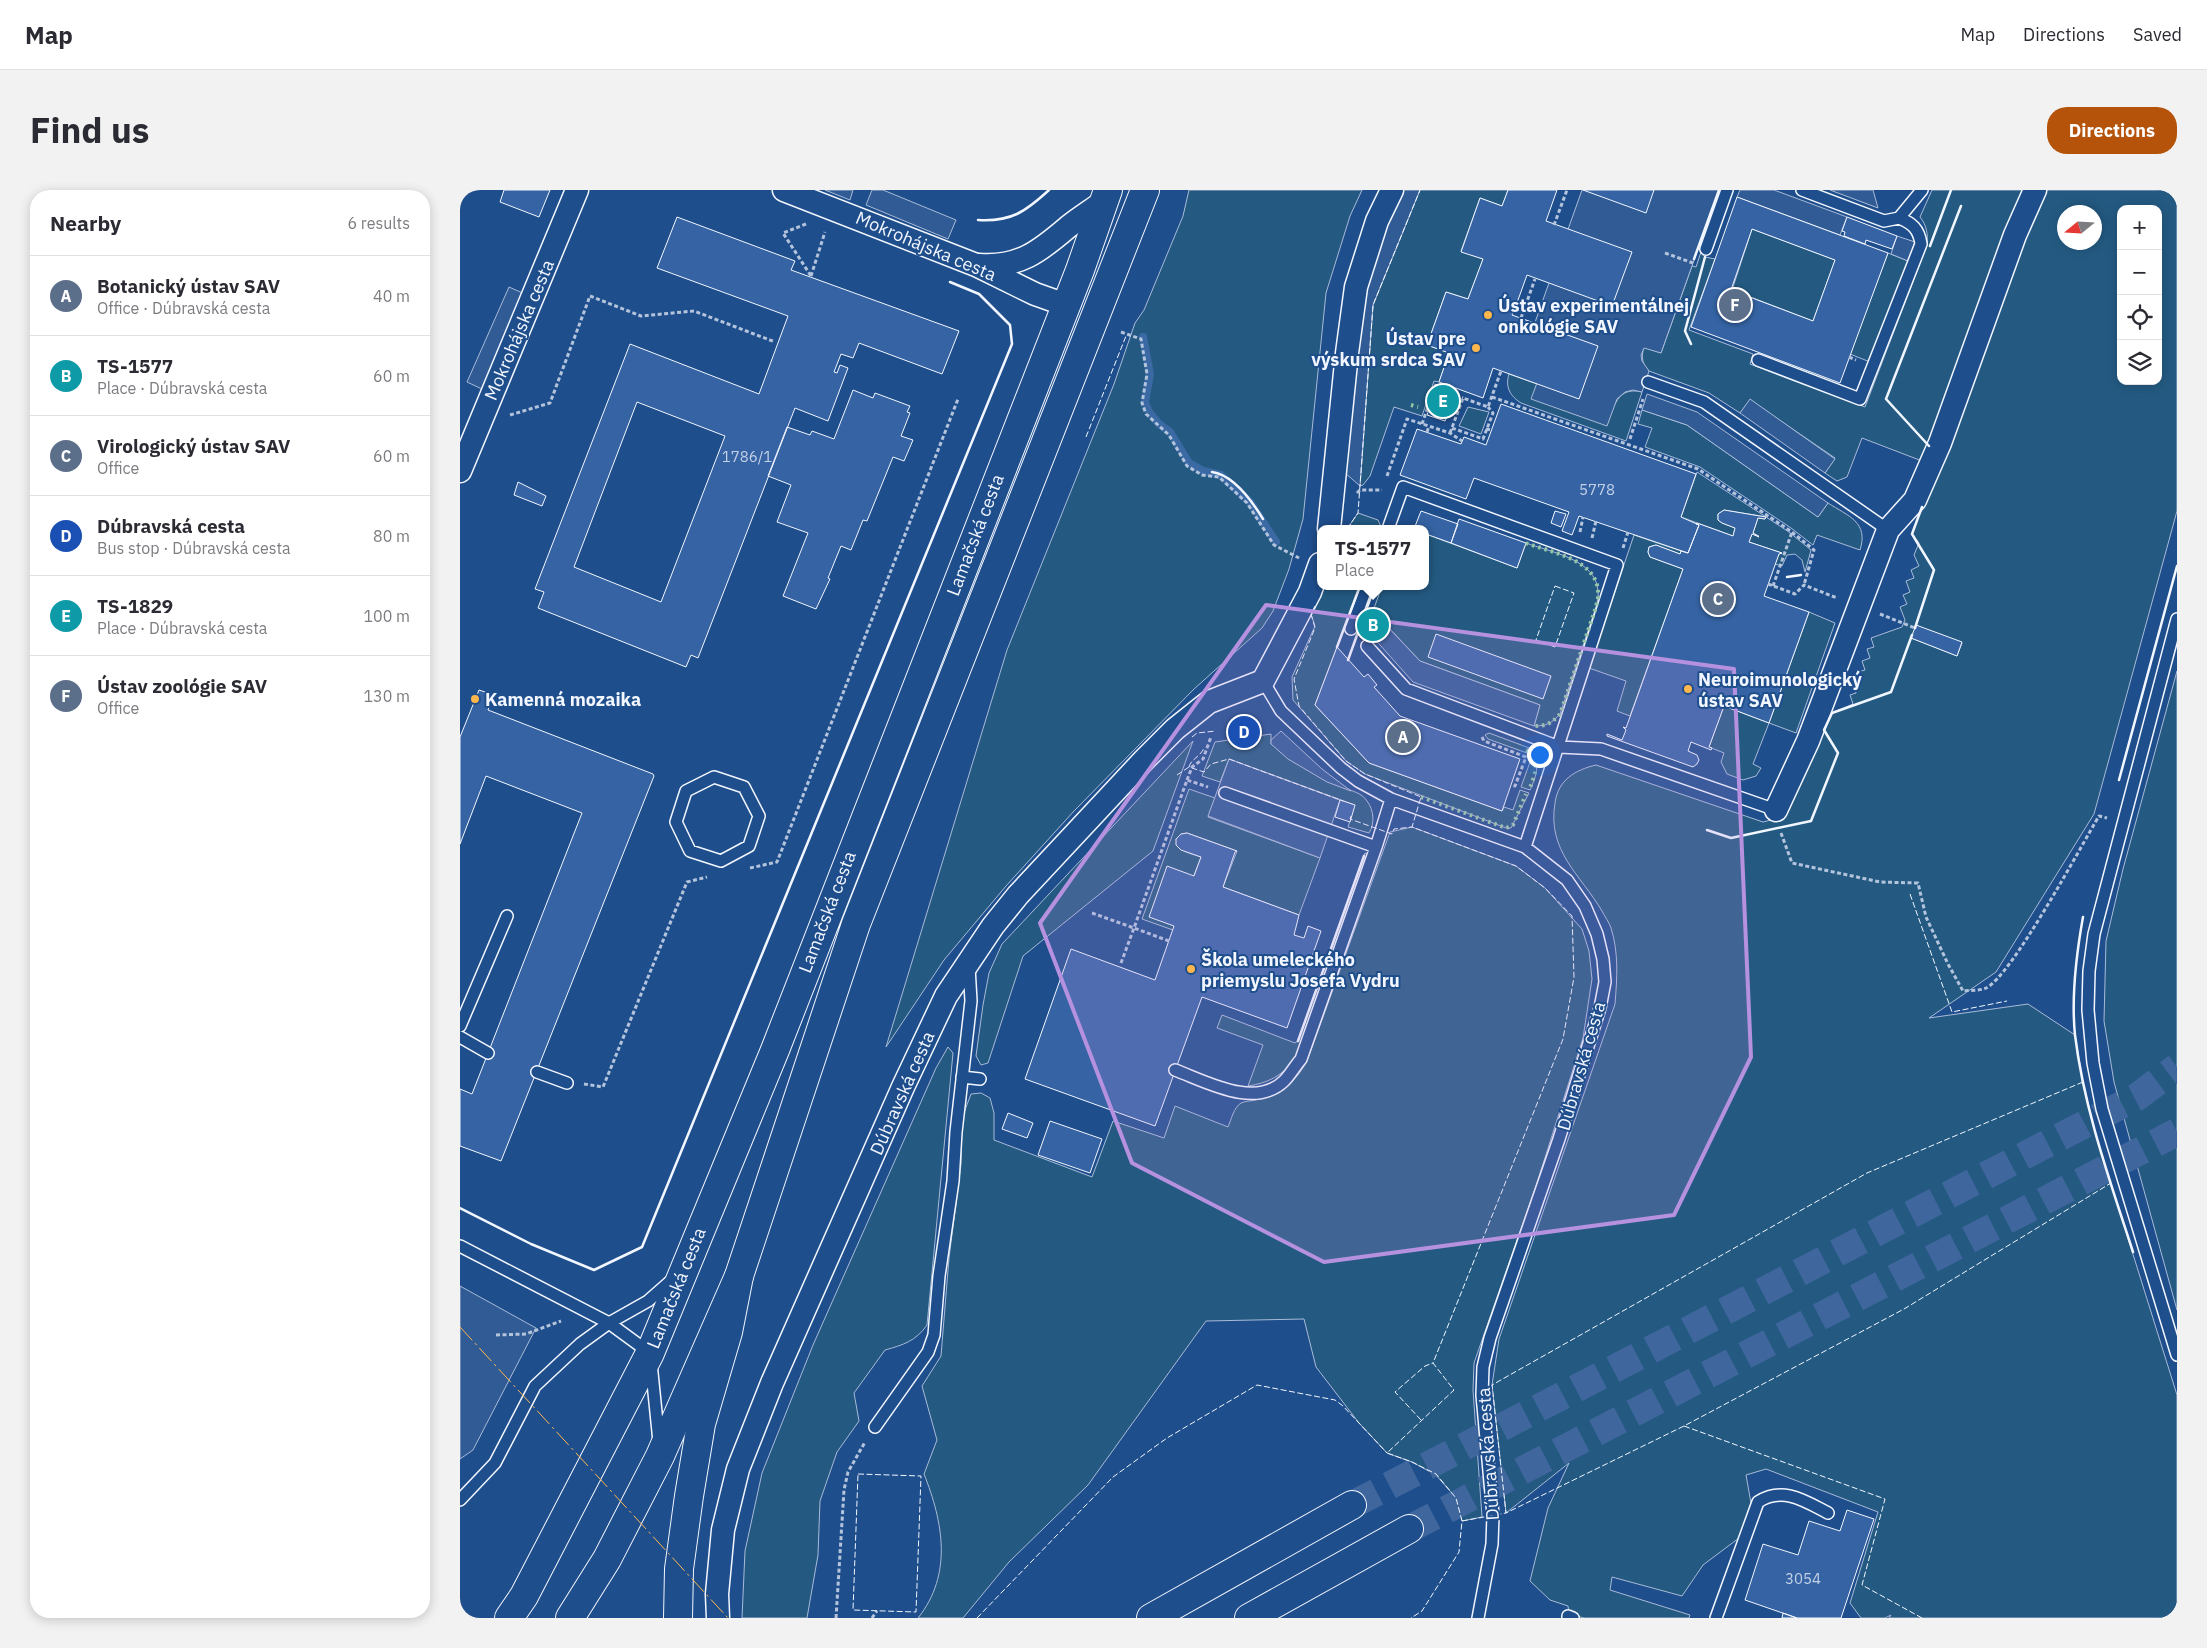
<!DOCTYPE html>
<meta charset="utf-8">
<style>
body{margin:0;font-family:"IBM Plex Sans",sans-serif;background:#f2f2f3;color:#2b2b33}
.controls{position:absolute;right:15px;top:15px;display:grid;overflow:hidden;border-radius:10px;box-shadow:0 2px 12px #0003}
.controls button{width:45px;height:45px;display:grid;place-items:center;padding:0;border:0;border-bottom:1px solid #e1e1e2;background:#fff;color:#2b2b33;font:25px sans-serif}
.compass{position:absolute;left:1597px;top:15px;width:45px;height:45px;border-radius:50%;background:#fff;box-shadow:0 2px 12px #0003;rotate:252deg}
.you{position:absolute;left:1079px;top:564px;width:18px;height:18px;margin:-12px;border:4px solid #fff;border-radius:50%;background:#1a73e8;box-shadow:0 0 0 8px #1a73e833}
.badge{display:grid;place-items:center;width:32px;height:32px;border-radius:50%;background:#b45309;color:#fff;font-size:16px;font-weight:700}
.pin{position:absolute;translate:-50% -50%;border:2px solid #fff;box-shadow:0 1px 5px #0006}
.popup{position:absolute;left:857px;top:335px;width:112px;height:65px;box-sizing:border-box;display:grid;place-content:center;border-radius:10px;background:#fff;filter:drop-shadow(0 1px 4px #0005);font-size:16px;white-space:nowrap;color:#7c7c81}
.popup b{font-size:19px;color:#2b2b33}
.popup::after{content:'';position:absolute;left:50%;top:100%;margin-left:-10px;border:10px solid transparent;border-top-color:#fff}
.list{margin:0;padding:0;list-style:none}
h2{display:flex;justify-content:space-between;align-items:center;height:65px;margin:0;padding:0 20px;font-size:21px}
h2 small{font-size:16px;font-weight:400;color:#7c7c81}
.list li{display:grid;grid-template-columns:32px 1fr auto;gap:15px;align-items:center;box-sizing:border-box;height:80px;padding:0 20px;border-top:1px solid #e1e1e2}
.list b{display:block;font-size:19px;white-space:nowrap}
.list p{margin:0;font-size:16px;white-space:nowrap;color:#7c7c81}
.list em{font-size:16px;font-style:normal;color:#7c7c81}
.icon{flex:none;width:28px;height:28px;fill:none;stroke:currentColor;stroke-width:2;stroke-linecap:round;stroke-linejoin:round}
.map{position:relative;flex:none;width:1717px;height:1428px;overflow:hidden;border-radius:20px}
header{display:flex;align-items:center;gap:30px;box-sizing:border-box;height:70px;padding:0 25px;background:#fff;border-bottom:1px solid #e1e1e2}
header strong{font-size:24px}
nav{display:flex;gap:28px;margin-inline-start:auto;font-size:18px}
.intro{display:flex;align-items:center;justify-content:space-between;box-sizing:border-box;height:120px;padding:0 30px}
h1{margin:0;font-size:35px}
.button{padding:12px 22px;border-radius:20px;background:#b45309;color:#fff;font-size:18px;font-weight:700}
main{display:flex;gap:30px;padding:0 30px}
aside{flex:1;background:#fff;border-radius:20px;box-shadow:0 2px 12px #0003}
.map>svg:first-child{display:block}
.green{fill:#245a82;stroke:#a8bbd7;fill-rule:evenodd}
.parking{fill:#305b95;stroke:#a8bbd7}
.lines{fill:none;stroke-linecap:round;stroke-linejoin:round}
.stream{stroke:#3b69a3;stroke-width:8}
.building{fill:#3563a3;stroke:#f2f6ff;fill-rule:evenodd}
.motorway-tunnel{stroke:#3f679d;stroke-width:28;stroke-dasharray:28 14;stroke-linecap:butt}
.service-casing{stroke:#f2f6ff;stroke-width:14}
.minor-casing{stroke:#f2f6ff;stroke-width:25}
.primary-casing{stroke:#f2f6ff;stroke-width:30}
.motorway-casing{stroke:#f2f6ff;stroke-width:30}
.path{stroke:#b3c4dc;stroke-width:3;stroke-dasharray:4 2.5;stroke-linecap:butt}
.service{stroke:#1f4e8c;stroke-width:11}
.minor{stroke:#1f4e8c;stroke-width:22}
.primary{stroke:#1f4e8c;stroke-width:28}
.motorway{stroke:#1f4e8c;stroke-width:28}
.hedge{stroke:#97c8a6;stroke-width:4;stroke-dasharray:2.5 4;stroke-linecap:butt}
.fence{stroke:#f2f6ff;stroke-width:1;stroke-dasharray:6 2.5;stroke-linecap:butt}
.wall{stroke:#f2f6ff;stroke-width:2.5}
.power{stroke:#ffb74d;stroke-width:1;stroke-dasharray:18 4 2.5 4;stroke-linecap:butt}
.marked{fill:#b691df;fill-opacity:0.2;stroke:#b691df;stroke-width:4;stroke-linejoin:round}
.poi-dot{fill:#ffb74d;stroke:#1f4e8c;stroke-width:2}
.labels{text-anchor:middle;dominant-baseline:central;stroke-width:4;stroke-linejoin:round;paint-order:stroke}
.number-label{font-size:15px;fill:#c3d1e8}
.street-label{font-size:18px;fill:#f2f6ff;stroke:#1f4e8c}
.poi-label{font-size:18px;font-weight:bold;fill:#f2f6ff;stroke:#1f4e8c;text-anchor:start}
</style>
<header>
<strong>Map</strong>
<nav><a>Map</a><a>Directions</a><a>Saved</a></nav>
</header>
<div class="intro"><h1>Find us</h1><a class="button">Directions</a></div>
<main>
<aside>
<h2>Nearby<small>6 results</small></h2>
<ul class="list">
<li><span class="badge" style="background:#5c6f8a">A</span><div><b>Botanický ústav SAV</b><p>Office · Dúbravská cesta</p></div><em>40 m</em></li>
<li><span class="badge" style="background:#0f9aa8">B</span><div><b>TS-1577</b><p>Place · Dúbravská cesta</p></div><em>60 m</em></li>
<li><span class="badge" style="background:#5c6f8a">C</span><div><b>Virologický ústav SAV</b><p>Office</p></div><em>60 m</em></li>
<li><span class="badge" style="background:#1a4fb4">D</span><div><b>Dúbravská cesta</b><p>Bus stop · Dúbravská cesta</p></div><em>80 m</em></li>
<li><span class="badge" style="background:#0f9aa8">E</span><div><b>TS-1829</b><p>Place · Dúbravská cesta</p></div><em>100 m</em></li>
<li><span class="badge" style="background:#5c6f8a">F</span><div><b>Ústav zoológie SAV</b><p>Office</p></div><em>130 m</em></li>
</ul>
</aside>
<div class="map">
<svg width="1717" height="1428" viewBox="0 0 1717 1428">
<rect width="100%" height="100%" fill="#1f4e8c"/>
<path class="green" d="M729,0H902L890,26L866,103L843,329L829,379L813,421L802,438L734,499L677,557L614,621L546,696L484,770L426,857L547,460L654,194L675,133L684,120L723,26Z
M960,0H1048L1042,16L1020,8L1001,61L1023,69L1008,109L986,102L967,155L989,163L979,192L974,191L962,226L934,217L910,286L903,295L900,296L913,115Z
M1472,0H1565L1462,271L1402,248L1387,287L1377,291L1365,283L1375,268L1290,210L1280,223L1249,203L1189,181C1182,174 1181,167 1184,157L1201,163L1232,76L1236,77L1241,62L1245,67L1255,69L1229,140L1293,164L1290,174L1405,217L1467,55C1468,44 1467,36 1460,27Z
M1587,0H1717V321L1634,624L1536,782L1469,828L1568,814L1615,845L1623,892L1636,946L1717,1205V1428H1429L1431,1425L1425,1428H1401L1390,1413L1418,1322L1306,1279L1286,1285L1291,1313L1279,1348L1243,1375L1222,1406L1152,1387L1150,1400L1230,1425L1229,1428H1124L1109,1424L1108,1416L1090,1410L1070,1391L1088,1318L1109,1273L1046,1323L1032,1195L1039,1149L1155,814C1157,789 1159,763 1151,738C1149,732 1145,727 1142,721C1120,684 1087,661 1095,613C1098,590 1115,580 1136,575L1303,632L1323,627L1365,523H1372L1393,514L1390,505L1396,503L1394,494L1400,492L1397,482L1405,480L1402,471L1410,468L1407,459L1414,457L1411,448L1442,437L1445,430L1440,417L1447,414L1443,405L1450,402L1446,391L1454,388L1451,380L1459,376L1454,365L1459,353L1452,344L1559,61ZM1661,19H1698V191H1661ZM1604,22H1634V52H1604ZM1456,436L1502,453L1497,466L1451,448Z
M1292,39L1375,70L1353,131L1272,100Z
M1428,63L1448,71L1410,172L1390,164Z
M1049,184L1077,194L1147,235C1154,217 1157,196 1182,202L1166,251L1061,213C1050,206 1045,197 1049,184Z
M1008,217L1029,222L1021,244L999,236Z
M1182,220L1227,235L1358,327L1368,313C1388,326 1409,332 1400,360L1357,345L1353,355L1331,338L1240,277L1185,257L1192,238L1178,234Z
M1237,282L1329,342L1351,360L1345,382L1342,370L1335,364L1327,365L1322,376L1315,374L1319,364L1322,363L1289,352L1292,344L1299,346L1293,343L1298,328L1305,329L1306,327L1264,320L1258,324V330L1262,333L1275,338L1273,346L1221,327Z
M898,323L918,330L922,339H887Z
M966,344L1057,378L1066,353C1090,362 1136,369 1138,401C1139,406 1137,412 1136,417L1100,524C1092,533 1087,536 1074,536L1080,515L960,471L913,421L922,396H966Z
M1174,345L1221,361L1220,364L1196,355L1189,357L1188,362L1190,367L1223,379L1170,526L1157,521L1166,491L1129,478Z
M863,396H900L855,515L909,573L1042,621L1044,617L1053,620L1060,600L1069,603L1051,638H1046L905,584L886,571L833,510L832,487L855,436L851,424Z
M1349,422L1375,433L1336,543L1309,533L1293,574L1301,578L1296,586L1283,590L1267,584L1261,572L1264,563L1249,557L1264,516L1309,533Z
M1717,481V1120L1654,892L1644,831L1646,751L1663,679Z
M1029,543L1072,559C1080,573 1077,585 1070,600L1061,597L1070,572L1067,563L1028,549L1025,545Z
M811,544V554C835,570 857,588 884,598C892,601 902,603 907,611C914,620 915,634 909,643L888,637L895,615L769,569L760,592L742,586L755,552Z
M733,551L693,661L563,766L528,873L521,875L516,866L523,815L529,783L542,754Z
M729,599L755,608L748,627L860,668L839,725L763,697L777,661L727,643L721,644L716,649C717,662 730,663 741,667L713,740L682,729Z
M952,637L1056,676L1085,698L1122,739L1129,761L1132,789L1123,848L1076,996L1014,1173L1013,1200L1022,1327L1002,1331L996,1308L976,1285L952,1272L927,1263L899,1233L856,1177L844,1129L746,1131L628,1295L549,1372L503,1428H458C493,1384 483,1332 464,1284L477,1250L462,1196L481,1166L489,1068L501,974L502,928L511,904L521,903L530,908L534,923V950L632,987L653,931L704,948L715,916L768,937C771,930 774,917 781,913C785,911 791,911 796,910C819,905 836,892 847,871L930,642Z
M905,663L908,665L834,871C821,886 808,893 788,896L803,855L757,838L762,825L835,853L838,851Z
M488,857L493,863L467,1135C456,1151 443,1155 425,1160L394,1203L399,1231L377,1262L360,1311L358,1365L347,1428H282L285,1361L302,1283L353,1155L476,878Z"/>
<path class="parking" d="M365,0H393L390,10Z
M412,0H423L496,30L488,49L406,15Z
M938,0H960L913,115L900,296L884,282L897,120Z
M1122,0H1259L1201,163L1184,158L1181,165L1182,171L1189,181L1182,202L1173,200L1165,202L1157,209L1147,236L1071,209L1078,190L1057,183Z
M1280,0H1314L1387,27L1380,45L1277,7Z
M1370,0H1413L1418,18Z
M1437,46L1455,52L1448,71L1431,64Z
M49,97L67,105L24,200L7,192Z
M1187,204L1237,222L1368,313L1358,327L1227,235L1182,220Z
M1290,209L1375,269L1365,283L1280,223Z
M924,433L960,471L1080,515L1074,536L953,492L912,446Z
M821,541L862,579L891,601L867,592L828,569L811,554V550Z
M769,569L880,610L860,668L748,626Z
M0,1096L76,1138L13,1260L0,1269Z"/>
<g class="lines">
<path class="stream" d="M683,147L690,184L685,212L689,222L699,234L710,242L729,273L743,281L761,285L790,312L816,352"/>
</g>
<path class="building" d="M44,0H90L79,27L40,12Z
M1048,0H1097L1086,31L1172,62L1152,116L1067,85L1058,110L1052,125L1138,156L1119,209L1033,178L1023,208L979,192L989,163L967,155L986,102L1008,109L1023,69L1001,62L1020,8L1042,16Z
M1123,0H1194L1186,23Z
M1277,7L1428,63L1380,193L1231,137ZM1292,39L1375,70L1353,131L1271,100Z
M217,27L335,71L331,80L499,141L482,184L399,153L393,168L381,164L374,182L377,183L380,175L388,178L368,231L335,218L238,468L231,465L226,477L78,418L84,402L75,399L170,154L299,204L328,126L197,78ZM177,212L265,246L201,412L114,377Z
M1387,27L1437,46L1432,59L1406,50L1405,54L1384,46L1385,42L1382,41Z
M977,196L997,203L985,231L967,225Z
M393,200L413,208L415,203L450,216L447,222L450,223L441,246L453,250L444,271L433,267L407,331L403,330L391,360L381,356L368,388L370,389L356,419L323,406L348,343L317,332L331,295L308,286L327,237L350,245L352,241L374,249Z
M1041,214L1236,284L1221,327L1239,335L1228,363L1119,326L1112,345L1102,341L1109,322L1014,288L1006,309L940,285L957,239L1001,254L1004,247L1026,255Z
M58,292L86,306L82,316L54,305Z
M1264,320L1306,327L1305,329L1298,328L1293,343L1299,347L1292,344L1289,352L1322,363L1319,364L1304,406L1349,422L1309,533L1264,516L1249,557L1252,558L1251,560L1231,552L1228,561L1237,565L1239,570L1237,574L1233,577L1147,546V544L1162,550L1166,540L1163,537L1166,538L1223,379L1190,367L1188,362L1189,357L1196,355L1220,364L1221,361L1228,363L1239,335L1236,334L1237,333L1273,346L1275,338L1262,333L1258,330V324Z
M961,321L998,334L991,353L966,344V339H954Z
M1095,321L1106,324L1101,337L1091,333Z
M999,329L1066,353L1057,378L991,353Z
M911,429L919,432L916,441L908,438Z
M1456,435L1502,452L1497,466L1451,448Z
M976,444L1091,486L1083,509L968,467Z
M877,457L904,487L908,484L917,495L914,497L940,526L1060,569L1042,621L909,573L855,515Z
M19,500L34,505L28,520L193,584L194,586L41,971L0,956V899L12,904L122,623L26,586L0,654V547Z
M880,610L895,615L890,632L875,627Z
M727,643L777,661L775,662L763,697L839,725L834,745L844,748L848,736L861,741L827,838L742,807L695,936L565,889L611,759L695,790L714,736L689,727L707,676L734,686L741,667L721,660L716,655V649L721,644Z
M548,923L573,933L567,948L542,939Z
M590,931L642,949L630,983L578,965Z
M1387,1320L1414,1329L1381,1428H1337L1285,1410L1303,1354L1338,1365L1349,1331L1380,1341Z
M1323,1423L1337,1428H1322Z"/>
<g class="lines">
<path class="motorway-tunnel" d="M892,1315L1677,907L1717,877
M949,1339L1717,942"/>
<g class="service-casing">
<path id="service" d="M1342,0L1424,31L1439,28L1462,0
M1246,59L1267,0
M1298,170L1400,209L1461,54C1459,39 1452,33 1439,28
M1188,192L1244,212L1428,340
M928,339L943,297L1157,375L1065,657
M1717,429L1634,744L1629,781L1628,820L1633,873L1642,919L1717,1165
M891,439L907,396
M907,456L946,499L1099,557L1141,559L1316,620
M803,491L821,521L881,578L898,591L931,609L1065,657L1107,690L1125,716L1137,744L1143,769L1145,792L1140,818L1099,949L1030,1148L1023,1177L1022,1205L1033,1325L1032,1354L1018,1428
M254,587L284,597L299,626L289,656L261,671L230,661L216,632L226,601Z
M765,603L916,657L931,609
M0,836L47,726
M0,847L28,863
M715,880C747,892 795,919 824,891C830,885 835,876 841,869L916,657
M77,882L107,893
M502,887L520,889
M0,1056L149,1133L190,1163L199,1252
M415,1237L468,1162L474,1145L479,1086L493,991L496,942L511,811L509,777
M0,1310L35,1273L75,1196L120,1154L149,1133L188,1111L213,1089
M1108,1428V1426L1113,1428
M1256,1428L1298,1312C1323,1296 1345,1311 1368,1323"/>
</g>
<g class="minor-casing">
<path id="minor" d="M324,0L516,75L575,104L606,115
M519,75C559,78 580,61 608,37C619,28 632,20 643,12
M0,281L117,0
M869,339L887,163L896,97L917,31L932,0
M1316,620L1348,551L1428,340L1455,310L1480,253L1555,45L1575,0
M258,1428L257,1404L263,1340L278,1279L312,1193L443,897L486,806L533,736L558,705L684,570L715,539L749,512L803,491L850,402L860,374"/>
</g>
<g class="primary-casing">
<path id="primary" d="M49,1428L64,1406L190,1163L315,860L620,80L648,0
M110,1428L147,1369L200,1266L279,1086L396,734L685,0"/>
</g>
<g class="motorway-casing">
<path id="motorway" d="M218,1428L219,1379L229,1306L241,1234L268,1142L279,1086
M691,1428L892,1315
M789,1428L949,1339"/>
</g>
<path class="path" d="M346,34L323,43L351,86
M1094,35L1107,0
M1205,63L1233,73
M351,86L365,42
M1061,128L1075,89
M661,142L681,149L687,184L682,213L686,224L709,245L727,276L742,285L759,287L787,313L814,355L839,368
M1389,167L1396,170
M996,205L1003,208
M1032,207L1238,279L1332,342L1354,360L1344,395
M993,214L1000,217
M50,225L90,213L130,106L181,126L234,121L315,152
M962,234L976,194
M992,238L1023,249L1033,223L1028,217
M1026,239L1031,240
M967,242L969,236
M990,243L1003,208L1028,217L1041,181
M1170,249L1183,209
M927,286L947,229L990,243L1002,251
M897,303L900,300H922
M1120,342L1123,327
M1132,348L1136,331
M1163,358L1168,342
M1308,394L1335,404L1344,395L1377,408
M1313,396L1332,342
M1420,424L1455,438
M1022,547L1024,551L1066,567L1055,596L1051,595
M727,590L732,577L743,569L751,547
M1321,643L1332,673L1420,692L1458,693L1466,727L1488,774L1503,801C1509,800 1520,801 1526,798C1551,787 1621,656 1639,626L1647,628
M290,678L317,672L498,209
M632,723L674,738L661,773
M709,751L674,738L727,590L748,597
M124,894L143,897L227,692L247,687
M36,1145L66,1144L101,1131
M376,1428L384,1300L388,1282L405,1252
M412,1428L417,1421"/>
<use href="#service" class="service"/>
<use href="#minor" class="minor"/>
<use href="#primary" class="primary"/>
<use href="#motorway" class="motorway"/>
<path class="hedge" d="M951,215L958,217
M1066,353C1090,362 1136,369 1138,401C1139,406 1137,412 1136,417L1100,524C1092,533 1087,536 1074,536
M1066,560C1083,567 1074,586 1070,598
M961,607L1046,638L1053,635L1066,604"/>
<path class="fence" d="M626,247L666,146
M887,339L898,323L913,115L960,0
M1095,396L1114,403L1095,457L1076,450Z
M855,416L851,424L855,438L834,489L839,516L886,571L905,584L961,607L952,637L1056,676L1085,698L1112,726L1114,787L1103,849L973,1173L994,1200L927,1263L952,1272L976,1284L996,1308L1002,1331L999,1362L962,1421L951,1428
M732,547L737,543L756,541
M729,577C731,569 741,566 744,558
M717,585L729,577L744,582L751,574L769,569L883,611
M891,626L890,629L932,644L934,639L952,637
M1450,704L1492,822L1547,811
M1623,892L1407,983L1032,1195L1046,1323L1224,1236L1444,1119L1651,993
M961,1230L935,1202L965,1176L973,1173
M1224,1236L1425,1309L1402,1395L1462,1428
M398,1284L461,1286L456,1422L393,1420Z
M1002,1331L1046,1323
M517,1428L653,1287L707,1248L797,1195L875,1210L883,1216L927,1263"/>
<path class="wall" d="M518,30C551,32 565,22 589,0
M1470,56L1491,0
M1234,69L1259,0
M1231,154L1225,141L1245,67
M1469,256L1426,209L1501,16
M752,282C774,285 792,311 803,329
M1327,387L1341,385
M1455,438L1474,380L1452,344L1462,317
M877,457L900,396
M888,470L913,401
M1659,590L1717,376
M1247,640L1271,648L1351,631L1378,563L1364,540L1372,523L1431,502L1452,445
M1623,727C1616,766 1611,806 1615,845C1624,919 1650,991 1673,1062
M838,851L904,666
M0,1018L71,1054L134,1080L182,1057L552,154L550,135L519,104L490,92"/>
<path class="power" d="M0,1137L268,1428"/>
</g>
<path class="marked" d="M806,415L1274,479L1291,867L1214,1025L864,1072L672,973L580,733Z"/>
<g class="poi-dot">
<circle cx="1028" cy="125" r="5"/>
<circle cx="1016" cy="158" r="5"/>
<circle cx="1228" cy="499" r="5"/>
<circle cx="15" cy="509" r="5"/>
<circle cx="731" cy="779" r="5"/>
</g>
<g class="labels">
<g class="number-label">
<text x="287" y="266">1786/1</text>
<text x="1137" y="299">5778</text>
<text x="1343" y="1388">3054</text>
</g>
<g class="street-label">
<text transform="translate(466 56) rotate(23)">Mokrohájska cesta</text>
<text transform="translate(59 140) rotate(-67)">Mokrohájska cesta</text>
<text transform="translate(515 345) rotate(-69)">Lamačská cesta</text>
<text transform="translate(367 722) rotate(-69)">Lamačská cesta</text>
<text transform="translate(1121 876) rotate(-74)">Dúbravská cesta</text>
<text transform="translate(442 903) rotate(-66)">Dúbravská cesta</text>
<text transform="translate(216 1098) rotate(-68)">Lamačská cesta</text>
<text transform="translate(1028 1264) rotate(-94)">Dúbravská cesta</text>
</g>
<g class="poi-label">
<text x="1038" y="115">Ústav experimentálnej<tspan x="1038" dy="21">onkológie SAV</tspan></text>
<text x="1006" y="148" text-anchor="end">Ústav pre<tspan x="1006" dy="21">výskum srdca SAV</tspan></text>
<text x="1238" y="489">Neuroimunologický<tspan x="1238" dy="21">ústav SAV</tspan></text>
<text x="25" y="509">Kamenná mozaika</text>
<text x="741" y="769">Škola umeleckého<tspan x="741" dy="21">priemyslu Josefa Vydru</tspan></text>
</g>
</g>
</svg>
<div class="controls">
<button>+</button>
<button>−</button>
<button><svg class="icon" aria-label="locate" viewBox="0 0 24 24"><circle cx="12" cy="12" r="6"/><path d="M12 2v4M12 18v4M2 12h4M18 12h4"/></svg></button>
<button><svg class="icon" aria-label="layers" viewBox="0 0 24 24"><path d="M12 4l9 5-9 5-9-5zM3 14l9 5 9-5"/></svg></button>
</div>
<svg class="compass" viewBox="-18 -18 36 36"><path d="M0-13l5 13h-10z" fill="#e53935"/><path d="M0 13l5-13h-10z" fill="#7c7c81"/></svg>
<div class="you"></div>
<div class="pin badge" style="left:943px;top:547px;background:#5c6f8a">A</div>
<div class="pin badge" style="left:913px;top:435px;background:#0f9aa8">B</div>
<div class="popup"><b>TS-1577</b>Place</div>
<div class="pin badge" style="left:1258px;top:409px;background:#5c6f8a">C</div>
<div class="pin badge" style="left:784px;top:542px;background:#1a4fb4">D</div>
<div class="pin badge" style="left:983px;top:211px;background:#0f9aa8">E</div>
<div class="pin badge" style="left:1275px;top:115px;background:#5c6f8a">F</div>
</div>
</main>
